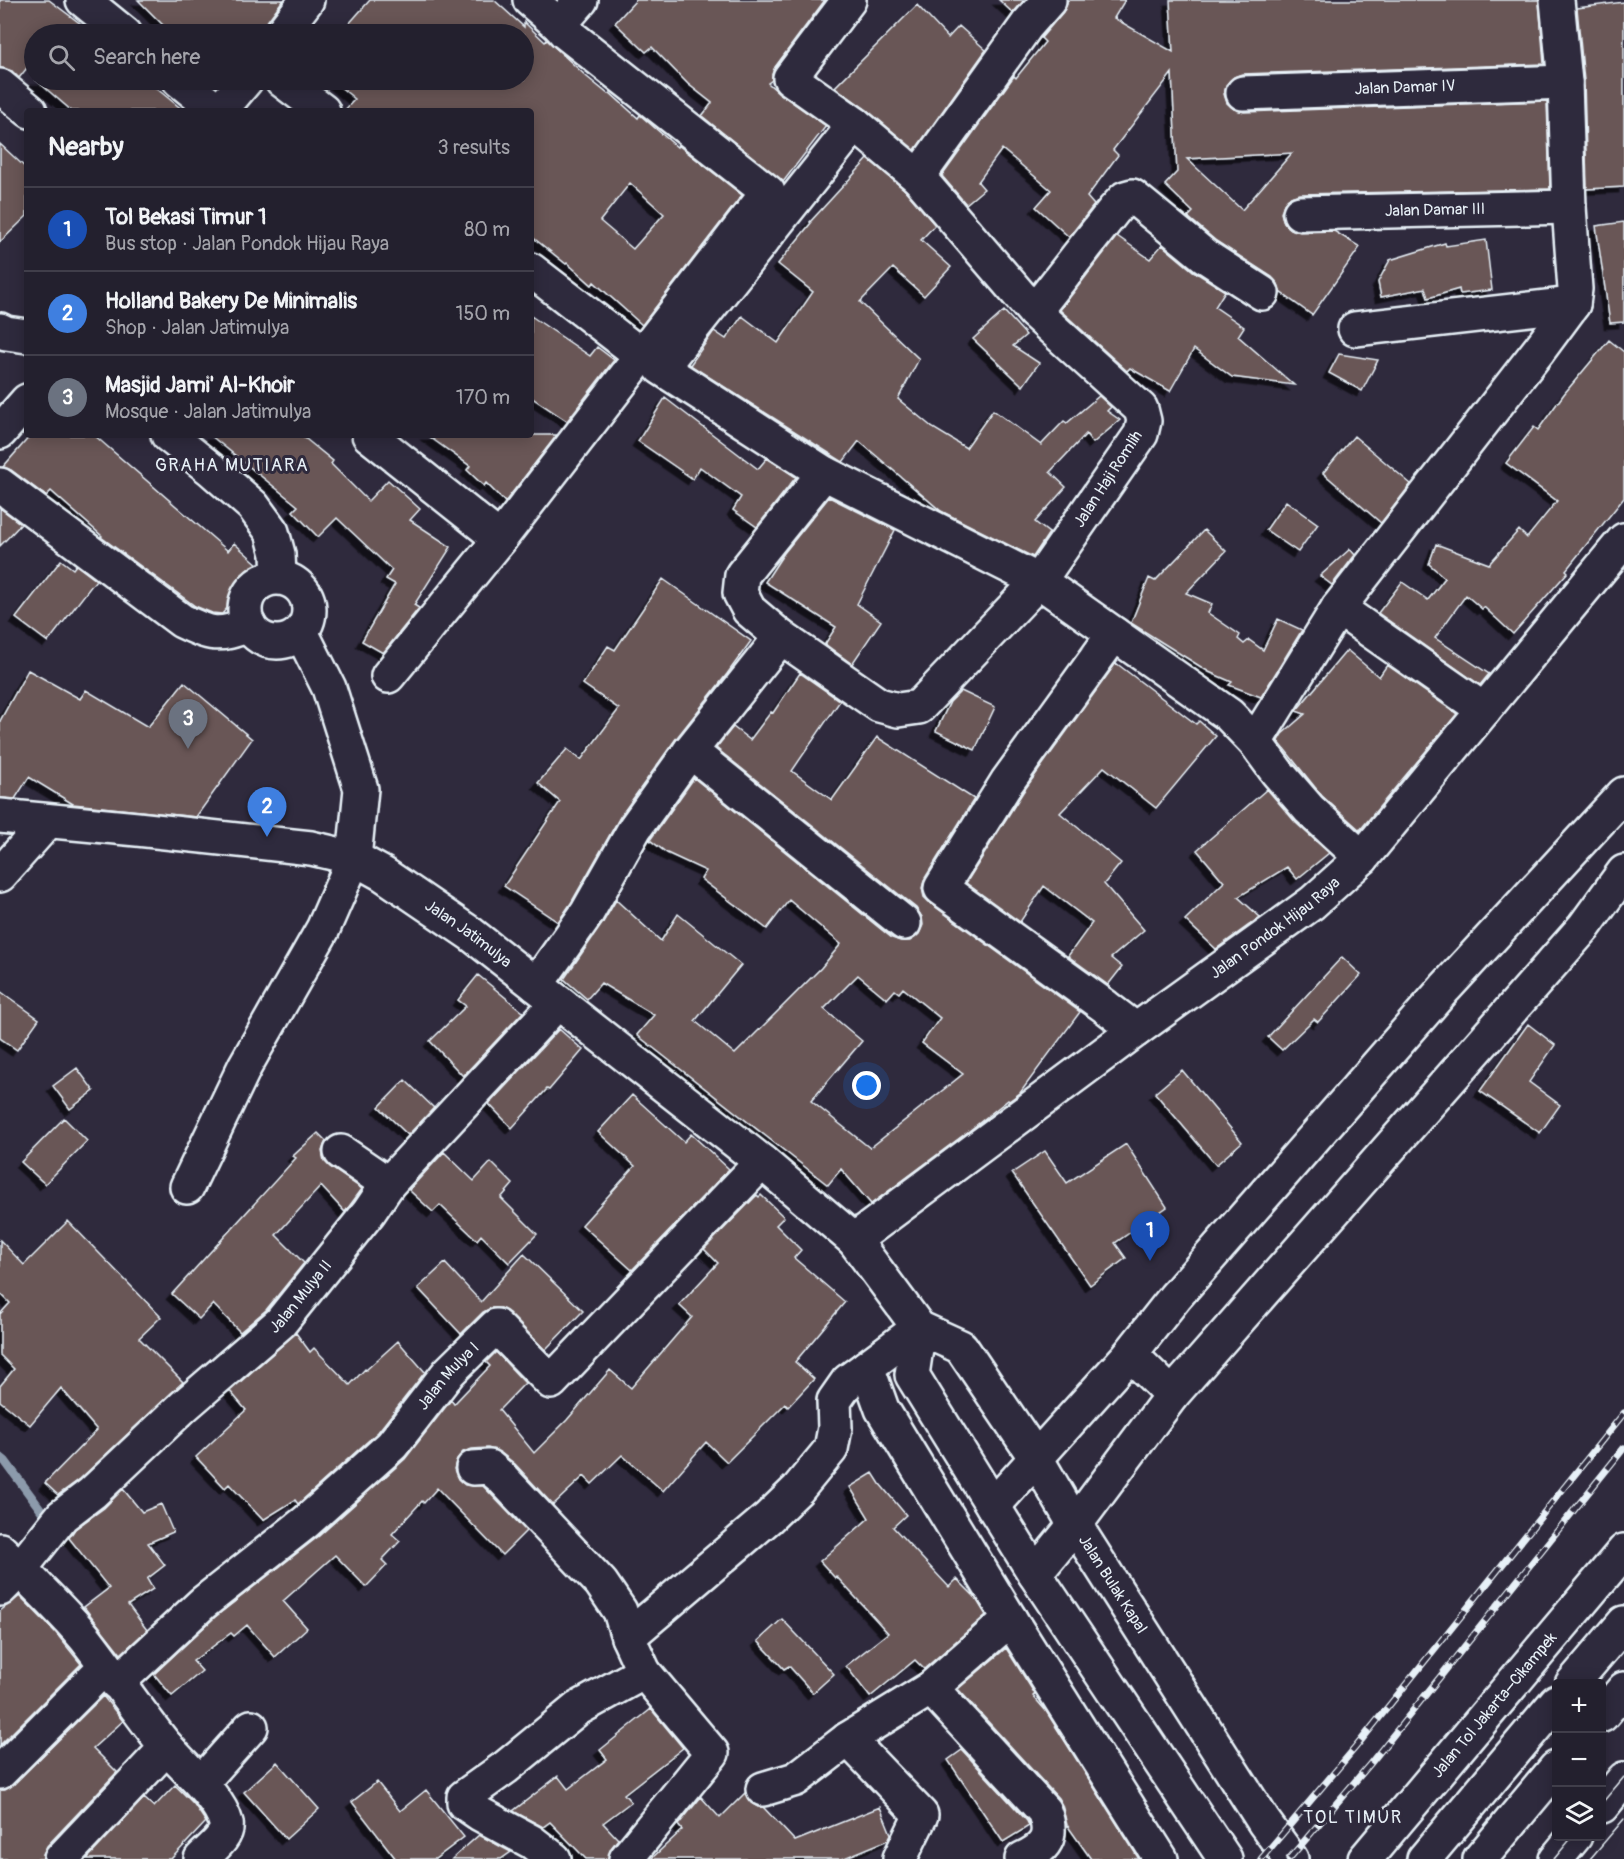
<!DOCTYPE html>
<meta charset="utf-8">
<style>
body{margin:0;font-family:Pangolin,sans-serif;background:#2f2d3a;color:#f1f3f6}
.controls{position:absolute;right:18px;bottom:18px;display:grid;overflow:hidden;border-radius:6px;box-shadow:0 3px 15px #0003}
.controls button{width:54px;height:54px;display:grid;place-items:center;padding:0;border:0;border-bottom:2px solid #403e4a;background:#23202e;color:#f1f3f6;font:30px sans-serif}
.you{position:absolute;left:867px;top:1086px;width:21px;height:21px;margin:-15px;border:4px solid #fff;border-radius:50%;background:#1a73e8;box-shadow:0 0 0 9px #1a73e833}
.badge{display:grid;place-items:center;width:39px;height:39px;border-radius:50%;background:#ff9aa2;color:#fff;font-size:20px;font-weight:700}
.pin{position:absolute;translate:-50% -50px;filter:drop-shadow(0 2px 3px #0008)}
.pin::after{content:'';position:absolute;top:32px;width:21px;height:18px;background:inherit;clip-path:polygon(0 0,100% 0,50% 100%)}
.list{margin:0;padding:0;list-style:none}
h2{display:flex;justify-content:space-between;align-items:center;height:78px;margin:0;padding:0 24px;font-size:26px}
h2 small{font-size:20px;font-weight:400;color:#a3a3aa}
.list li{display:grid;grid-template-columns:39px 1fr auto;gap:18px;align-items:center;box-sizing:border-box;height:84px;padding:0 24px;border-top:2px solid #403e4a}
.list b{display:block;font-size:22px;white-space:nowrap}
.list p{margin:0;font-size:20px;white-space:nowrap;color:#a3a3aa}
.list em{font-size:20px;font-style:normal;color:#a3a3aa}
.icon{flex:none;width:33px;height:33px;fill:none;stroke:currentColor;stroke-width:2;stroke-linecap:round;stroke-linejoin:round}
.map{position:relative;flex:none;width:1624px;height:1859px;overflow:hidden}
.search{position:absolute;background:#23202e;box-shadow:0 3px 15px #0003;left:24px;top:24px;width:510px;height:66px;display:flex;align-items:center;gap:15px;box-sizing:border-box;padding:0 21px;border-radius:33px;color:#a3a3aa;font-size:22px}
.panel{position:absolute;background:#23202e;box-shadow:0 3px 15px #0003;left:24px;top:108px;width:510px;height:330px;border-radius:6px}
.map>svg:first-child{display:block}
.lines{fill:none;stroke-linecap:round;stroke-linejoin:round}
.stream{stroke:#8c9aab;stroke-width:9}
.building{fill:#695657;stroke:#e8f1f8;stroke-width:1.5;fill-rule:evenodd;filter:url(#shadow)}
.minor-casing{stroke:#e8f1f8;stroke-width:38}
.major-casing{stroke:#e8f1f8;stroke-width:38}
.highway-casing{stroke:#e8f1f8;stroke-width:38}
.minor{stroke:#2f2a3d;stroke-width:33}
.major{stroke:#2f2a3d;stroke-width:33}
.highway{stroke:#2f2a3d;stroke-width:33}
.tram{stroke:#e8f1f8;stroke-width:1.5}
.rail-casing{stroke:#e8f1f8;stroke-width:7}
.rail{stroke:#2f2a3d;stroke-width:4.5;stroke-dasharray:14;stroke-linecap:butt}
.labels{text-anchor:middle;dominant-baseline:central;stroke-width:6;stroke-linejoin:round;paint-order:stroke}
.street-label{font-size:16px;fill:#e8f1f8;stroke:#2f2a3d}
.neighbourhood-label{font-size:18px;letter-spacing:1.5px;fill:#e8f1f8;stroke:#2f2a3d}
</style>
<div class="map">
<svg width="1624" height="1859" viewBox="0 0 1624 1859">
<defs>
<filter id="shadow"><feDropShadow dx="-5.5" dy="5.5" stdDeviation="0" flood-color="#0009"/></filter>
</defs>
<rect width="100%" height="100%" fill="#2f2a3d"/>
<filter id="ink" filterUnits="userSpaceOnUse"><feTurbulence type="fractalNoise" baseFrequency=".0167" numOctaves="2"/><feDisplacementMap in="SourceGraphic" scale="12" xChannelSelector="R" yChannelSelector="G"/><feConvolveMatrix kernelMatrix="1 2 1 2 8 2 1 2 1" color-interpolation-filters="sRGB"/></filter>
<g filter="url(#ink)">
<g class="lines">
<path class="stream" d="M0,1457L5,1461L44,1514"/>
</g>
<path class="building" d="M0,0H49L94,34H34V59L19,78L12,71L0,68Z
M138,0H283L266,23L254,34H172Z
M370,0H494L524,27V22L545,42L547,40L587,77L608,94L610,93L638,118L640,115L677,147L678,145L742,195L642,325L594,282L592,285L567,263L566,264L531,236V111H344L355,99L332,80H524V34H340ZM630,183L664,214L633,249L600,221Z
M636,0H825L775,67L772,75V80L768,83L779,93L826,126L783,182L702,116L712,103L688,84L652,47L646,52L615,23Z
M999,0H1024L1013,13Z
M1067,0H1125L1114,18L1173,52L1170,0H1539L1544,64L1242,74L1234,77L1227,84L1224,94L1227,103L1234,109L1244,112L1547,101L1550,189L1300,194L1291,197L1284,204L1281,213L1284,222L1291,229L1300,232L1334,231L1360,247L1312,315L1280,292L1278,284L1272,277L1216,241L1188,217L1193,212L1165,185L1177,172L1172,73L1113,150L1118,155L1087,197L1094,205L1069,237L1036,207L1051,190L1002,149L978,182L984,189L966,204L942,176L1014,76L1016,78L1045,42L1041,38L1063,12L1067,4ZM1292,153L1242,210L1187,159Z
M1624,2V187L1587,189L1584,81L1577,8Z
M917,5L948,38L959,26L986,50L915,150L867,110L835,87Z
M36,80H146L184,111H72Z
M0,144L27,169V216L0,242Z
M868,159L905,190L935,225L921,240L951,267L924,296L893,268L860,302L919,359L898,399L933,428L966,448L993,410L1041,445L1064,421L1067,423L1099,396L1111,407L1107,411L1120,420L1093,443L1086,434L1050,472L1066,487L1035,522L1049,533L1033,557L941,511L859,441L843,462L690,365L714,331L726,339L742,316L778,343L813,292L778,264L811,223L810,222Z
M1624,222V322L1610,323L1596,226Z
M1117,236L1150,259L1162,245L1193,271L1225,291L1215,307L1244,327L1238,336L1294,385L1232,377L1194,349L1170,391L1130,368L1127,371L1060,310Z
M1486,240L1492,290L1460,294L1459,289L1428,298L1425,288L1381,297L1378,282L1390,260L1445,243L1446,246Z
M1004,311L1026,335L1013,346L1039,363L1023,386L973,339Z
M531,316L590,356L597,347L614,360L567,421L531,397Z
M1609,340L1624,352V498L1566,570L1568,572L1513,634L1484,607L1482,609L1466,595L1435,638L1489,674L1480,685L1378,613L1402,582L1428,600L1445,578L1429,564L1436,544L1489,564L1519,530L1527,538L1557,501L1506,463L1534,427L1538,430L1564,394Z
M1339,354L1378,360L1362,391L1329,373Z
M665,398L758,469L767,458L796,477L757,527L733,510L741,497L700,467L693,479L638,441Z
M31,435H94L228,551L234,543L260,566V570L222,614L212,613L195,606L101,537L102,536L51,491L46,496L11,470L3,467Z
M210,435H301L333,461L331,464L368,501L388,480L420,509L410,520L451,547L414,605L419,608L383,653L362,641L395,584L386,579L392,570L337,518L318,537L293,511L298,506Z
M427,435H557L505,502L486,483L484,486L467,470L470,466Z
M1354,436L1411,484L1381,523L1323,473Z
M829,497L895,530L857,604L881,621L852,664L825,644L836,627L765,582L784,553Z
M1286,501L1318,524L1298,552L1266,530Z
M0,508L21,524L0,546Z
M1204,530L1226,551L1186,593L1212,604L1208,613L1240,635L1238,639L1244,644L1249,640L1263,650L1278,619L1302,630L1261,697L1229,685L1232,682L1209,672L1131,623L1149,578L1155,581Z
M1350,549L1355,555L1332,585L1320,576Z
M61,560L73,569L76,565L96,580L48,642L16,618Z
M663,579L751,641L727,674L675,740L620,817L571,903L558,922L504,886L560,802L538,783L567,749L581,760L619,709L583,684L608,646L615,650Z
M1347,650L1379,677L1387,665L1457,714L1360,830L1322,796L1278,741L1282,734L1305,714L1296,711Z
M1116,663L1196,724L1199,721L1216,736L1156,808L1104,767L1060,813L1121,863L1104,884L1144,930L1111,958L1122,967L1108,985L1068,956L1092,923L1044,886L1020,922L966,883L1023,792Z
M28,670L80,699L86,690L148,727L184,682L252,739L196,817L73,804L29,777L15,799L0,798V721Z
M800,673L840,701L792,771L832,800L877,737L974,799L925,878L922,888L924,897L930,903L1080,1012L1020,1093L1009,1101L1008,1100L969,1131L871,1204L841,1169L828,1185L637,1035L654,1015L601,983L587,999L564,979L602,924L616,900L661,941L678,914L741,965L695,1021L735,1054L821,968L841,944L789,900L767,929L701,879L706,871L667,853L650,840L694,778L892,938L901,941H910L919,934L923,925L922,917L916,908L716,748L733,727L750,740L771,712L773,713ZM858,975L887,999L895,990L899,993L903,988L940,1018L922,1043L963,1074L870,1148L811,1101L862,1041L824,1009Z
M961,691L995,707L975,750L936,731L950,702Z
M1267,789L1296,823L1329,853L1297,879L1287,867L1238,897L1260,917L1216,949L1185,920L1224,882L1197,850Z
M1342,957L1361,975L1318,1022L1314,1019L1282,1050L1268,1037Z
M478,975L523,1012L463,1076L430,1041L466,1006L458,1000Z
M0,991L39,1019L17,1050L0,1038Z
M1528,1024L1555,1045L1529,1082L1560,1105L1540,1133L1480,1091Z
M559,1029L583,1050L549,1090L547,1089L512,1128L489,1104Z
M77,1068L94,1091L70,1109L53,1086Z
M1182,1070L1242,1142L1216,1165L1155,1093Z
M405,1080L434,1108L408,1135L379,1107Z
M632,1095L684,1142L691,1134L729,1169L632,1270L582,1225L635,1166L598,1132Z
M64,1118L87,1141L45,1184L21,1162Z
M318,1133L326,1141L322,1151L324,1161L330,1167L362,1189L345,1212L321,1186L276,1235L304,1263L266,1310L240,1332L213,1304L199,1319L172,1294L296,1158L293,1156Z
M1126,1144L1167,1207L1115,1243L1126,1258L1090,1285L1012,1173L1045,1151L1067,1183Z
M444,1152L474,1181L491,1162L513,1184L501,1198L537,1234L509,1263L481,1235L477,1240L440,1205L433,1212L409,1190Z
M757,1195L759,1197L761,1195L784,1217L776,1225L801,1250L794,1258L845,1302L795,1362L814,1379L788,1407L785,1404L727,1462L706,1442L663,1491L622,1455L592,1484L584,1476L553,1505L515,1464L501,1453L488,1448L472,1449L463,1452L457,1459L454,1469L458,1479L465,1485L483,1486L526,1531L502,1555L437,1488L424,1503L422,1501L392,1534L400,1541L382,1560L387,1565L366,1587L335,1555L283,1601L307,1628L275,1657L247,1625L234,1636L231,1633L193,1661L202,1671L172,1696L154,1674L215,1617L319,1536L405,1459L451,1400L454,1404L490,1366L486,1362L496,1352L525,1383L499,1410L534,1453L567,1420L610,1370L631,1388L692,1317L679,1305L718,1263L704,1249Z
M68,1221L161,1317L139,1338L183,1382L80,1479L58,1495L45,1483L97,1430L61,1388L30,1425L0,1401V1386L14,1369L0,1355V1314L10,1303L0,1293V1240L24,1265Z
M524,1254L583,1311L545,1350L509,1313L500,1308H491L483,1312L461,1334L418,1288L445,1263L481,1302Z
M296,1333L310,1352L314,1348L350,1385L365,1369L366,1370L398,1341L425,1372L378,1432L298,1504L295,1500L263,1520L229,1484L225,1488L196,1457L246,1410L230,1391Z
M873,1473L880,1484L906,1515L893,1527L949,1587L957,1579L975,1597L986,1615L924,1669L915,1660L870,1697L846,1666L888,1633L836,1576L835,1578L820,1561L869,1518L850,1487Z
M123,1489L142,1512L161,1504L173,1532L148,1543L165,1565L147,1579L153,1589L128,1605L147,1630L121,1654L84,1607L109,1588L69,1538L75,1529L104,1508Z
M20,1596L56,1633L81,1664L0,1745V1611Z
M782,1619L834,1674L813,1693L789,1666L784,1669L758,1641Z
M1006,1648L1035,1694L1033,1696L1046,1711L1139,1859H1091L1067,1825L1062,1805L1058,1798L958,1689Z
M103,1696L123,1721L93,1748L117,1772L47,1846L43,1854V1859H0V1790H5L13,1785Z
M651,1709L683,1748L624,1794L631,1802L603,1823L618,1839L611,1848L608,1859H586L550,1822L543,1827L513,1811L558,1776L568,1789L607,1759L600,1750Z
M962,1750L1027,1821L1029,1826L1003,1842L948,1760Z
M277,1762L319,1809L286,1839L244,1792Z
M377,1782L400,1811L426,1790L464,1837L435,1859H396L352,1802Z
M175,1785L194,1804L206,1822L171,1859H87L144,1798L154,1807Z
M745,1793L751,1803L758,1807H763L795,1841L880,1807L891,1834L888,1840L842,1859H651L682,1830L678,1825L701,1797L720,1818Z
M479,1835L511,1852L501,1859H452Z"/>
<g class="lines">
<g class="minor-casing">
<g id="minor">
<path d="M83,0L125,34"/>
<path d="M849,0L790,78L855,124"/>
<path d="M1049,0L1027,25L918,177L1034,312L1141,409L1144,421L1141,434L1039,581L1229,715L1255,742L1277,772L1309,809L1362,858"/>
<path d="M559,25L581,0"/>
<path d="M281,34L307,0"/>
<path d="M179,80L217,111"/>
<path d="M282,80L323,111"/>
<path d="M0,86L30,111"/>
<path id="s1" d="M1243,93L1565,82"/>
<path d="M220,111L246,80"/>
<path id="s2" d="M1300,213L1569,207"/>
<path d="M531,270L641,355"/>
<path d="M1034,312L1114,210L1125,198L1132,196L1205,256L1262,293"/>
<path d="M1355,329L1573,304"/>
<path d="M0,330L6,333L27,336"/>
<path d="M0,432L27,401"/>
<path d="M168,435L212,470L253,506L272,532L278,554L279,577"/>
<path d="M369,435L500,539"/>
<path d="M0,485L182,621C212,635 217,637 249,625"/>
<circle cx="277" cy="610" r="32"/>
<path d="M1338,608L1484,710"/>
<path d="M1114,634L1007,782L941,888L1106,1007L1136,1030"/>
<path d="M781,637L879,705L898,710L919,707L1039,581L824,473L661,368L855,124L918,177"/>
<path d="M388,676L500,539L768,192L565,32L559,25L530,0"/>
<path d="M1255,742L1338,608L1539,350L1573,304L1575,289L1569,207L1565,82L1557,0"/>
<path d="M690,751L904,923"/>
<path d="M536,985L587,913L635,828L690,751L781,637L749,610L740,593L742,575L824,473"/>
<path d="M341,1152L388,1184"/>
<path d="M187,1187L245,1066L323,929L354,858L361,789L329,688L301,632"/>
<path id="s3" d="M854,1240L1136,1030L1312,903L1362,858L1624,540"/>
<path d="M919,1328L867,1367L882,1409L1010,1619L1161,1859"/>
<path d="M473,1468L489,1467L501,1477L601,1583L620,1611L628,1637L644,1672L712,1753L626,1859"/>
<path d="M0,1550L20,1569L0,1589"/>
<path d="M628,1637L768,1518L798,1489L831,1449L835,1428L834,1401L848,1381L867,1367"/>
<path id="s4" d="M117,1683L203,1603L306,1522L392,1445L449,1372L496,1326L551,1382L762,1162"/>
<path d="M931,1688L1044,1811C1054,1837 1046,1848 1022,1859"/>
<path d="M848,1739L921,1815L900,1858"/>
<path d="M0,1772L105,1667"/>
<path d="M201,1783L251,1727"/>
<path d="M763,1789L796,1779L848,1739L931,1688L1010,1619"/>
<path d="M61,1859L167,1747"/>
<path id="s5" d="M201,1859C209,1850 229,1837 226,1823C219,1796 182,1766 165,1745C137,1710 113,1674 86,1639C66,1614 42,1592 20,1569L62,1516L92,1493L184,1406L280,1323L369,1212L388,1184L558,1002"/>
<path d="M554,1859L532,1842L480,1814L464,1803V1797L506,1767L577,1709L644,1672"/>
</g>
</g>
<g class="major-casing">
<g id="major">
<path id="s6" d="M0,816L137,829L311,848L354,858L383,874L471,934L762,1162L854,1240L919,1328L961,1347L1036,1458L1075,1525L1264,1822L1291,1859"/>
<path d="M0,875L48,821"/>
<path d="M919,1328L912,1375L1035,1574L1225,1859"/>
</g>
</g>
<g class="highway-casing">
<g id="highway">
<path d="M1130,1354L1172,1395"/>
<path d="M993,1506L1130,1354L1175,1297L1445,988L1624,794"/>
<path d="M1035,1574L1075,1525L1172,1395L1584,927L1624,872"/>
<path d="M1572,1684L1624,1623"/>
<path d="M1602,1715L1624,1689"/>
<path d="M1602,1806L1624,1779"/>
<path id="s7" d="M1365,1859L1624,1551"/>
<path d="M1424,1859L1556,1702"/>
<path d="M1480,1859L1556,1768"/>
<path d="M1556,1859L1575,1836"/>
</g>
</g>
<use href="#minor" class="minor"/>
<use href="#major" class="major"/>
<use href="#highway" class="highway"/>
<path class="tram" d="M1602,1803L1624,1777
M1554,1859L1573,1836
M1590,1859L1624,1819"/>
<g class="rail-casing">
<path id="rail" d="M1261,1859L1355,1748L1624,1413
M1289,1859L1370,1764L1624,1448"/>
</g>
<use href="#rail" class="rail"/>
</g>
</g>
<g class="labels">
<g class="street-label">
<text stroke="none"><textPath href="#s1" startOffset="162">Jalan Damar IV</textPath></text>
<text stroke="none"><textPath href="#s2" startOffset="135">Jalan Damar III</textPath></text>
<text transform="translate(1108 479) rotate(-57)">Jalan Haji Romlih</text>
<text stroke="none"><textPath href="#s3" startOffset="524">Jalan Pondok Hijau Raya</textPath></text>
<text stroke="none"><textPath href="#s6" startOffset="494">Jalan Jatimulya</textPath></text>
<text stroke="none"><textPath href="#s5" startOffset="766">Jalan Mulya II</textPath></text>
<text stroke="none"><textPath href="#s4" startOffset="453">Jalan Mulya I</textPath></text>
<text stroke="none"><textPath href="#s6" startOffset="1424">Jalan Bulak Kapal</textPath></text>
<text stroke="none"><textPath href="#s7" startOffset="201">Jalan Tol Jakarta–Cikampek</textPath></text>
</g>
<g class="neighbourhood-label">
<text x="232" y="465">GRAHA MUTIARA</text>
<text x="1353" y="1817">TOL TIMUR</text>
</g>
</g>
</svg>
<div class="controls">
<button>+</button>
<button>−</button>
<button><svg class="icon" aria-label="layers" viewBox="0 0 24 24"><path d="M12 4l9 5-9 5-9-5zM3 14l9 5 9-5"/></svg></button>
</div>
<div class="you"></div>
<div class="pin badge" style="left:1150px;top:1261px;background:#1a4fb4">1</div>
<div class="pin badge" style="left:267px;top:837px;background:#3f7fe0">2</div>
<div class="pin badge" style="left:188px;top:749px;background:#6b7280">3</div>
<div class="search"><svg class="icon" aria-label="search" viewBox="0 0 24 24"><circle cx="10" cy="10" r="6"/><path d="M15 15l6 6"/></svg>Search here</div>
<section class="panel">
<h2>Nearby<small>3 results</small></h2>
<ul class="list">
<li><span class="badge" style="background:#1a4fb4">1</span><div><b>Tol Bekasi Timur 1</b><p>Bus stop · Jalan Pondok Hijau Raya</p></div><em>80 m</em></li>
<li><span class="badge" style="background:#3f7fe0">2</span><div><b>Holland Bakery De Minimalis</b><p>Shop · Jalan Jatimulya</p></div><em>150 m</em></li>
<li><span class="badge" style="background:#6b7280">3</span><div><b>Masjid Jami' Al-Khoir</b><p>Mosque · Jalan Jatimulya</p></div><em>170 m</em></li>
</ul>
</section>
</div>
